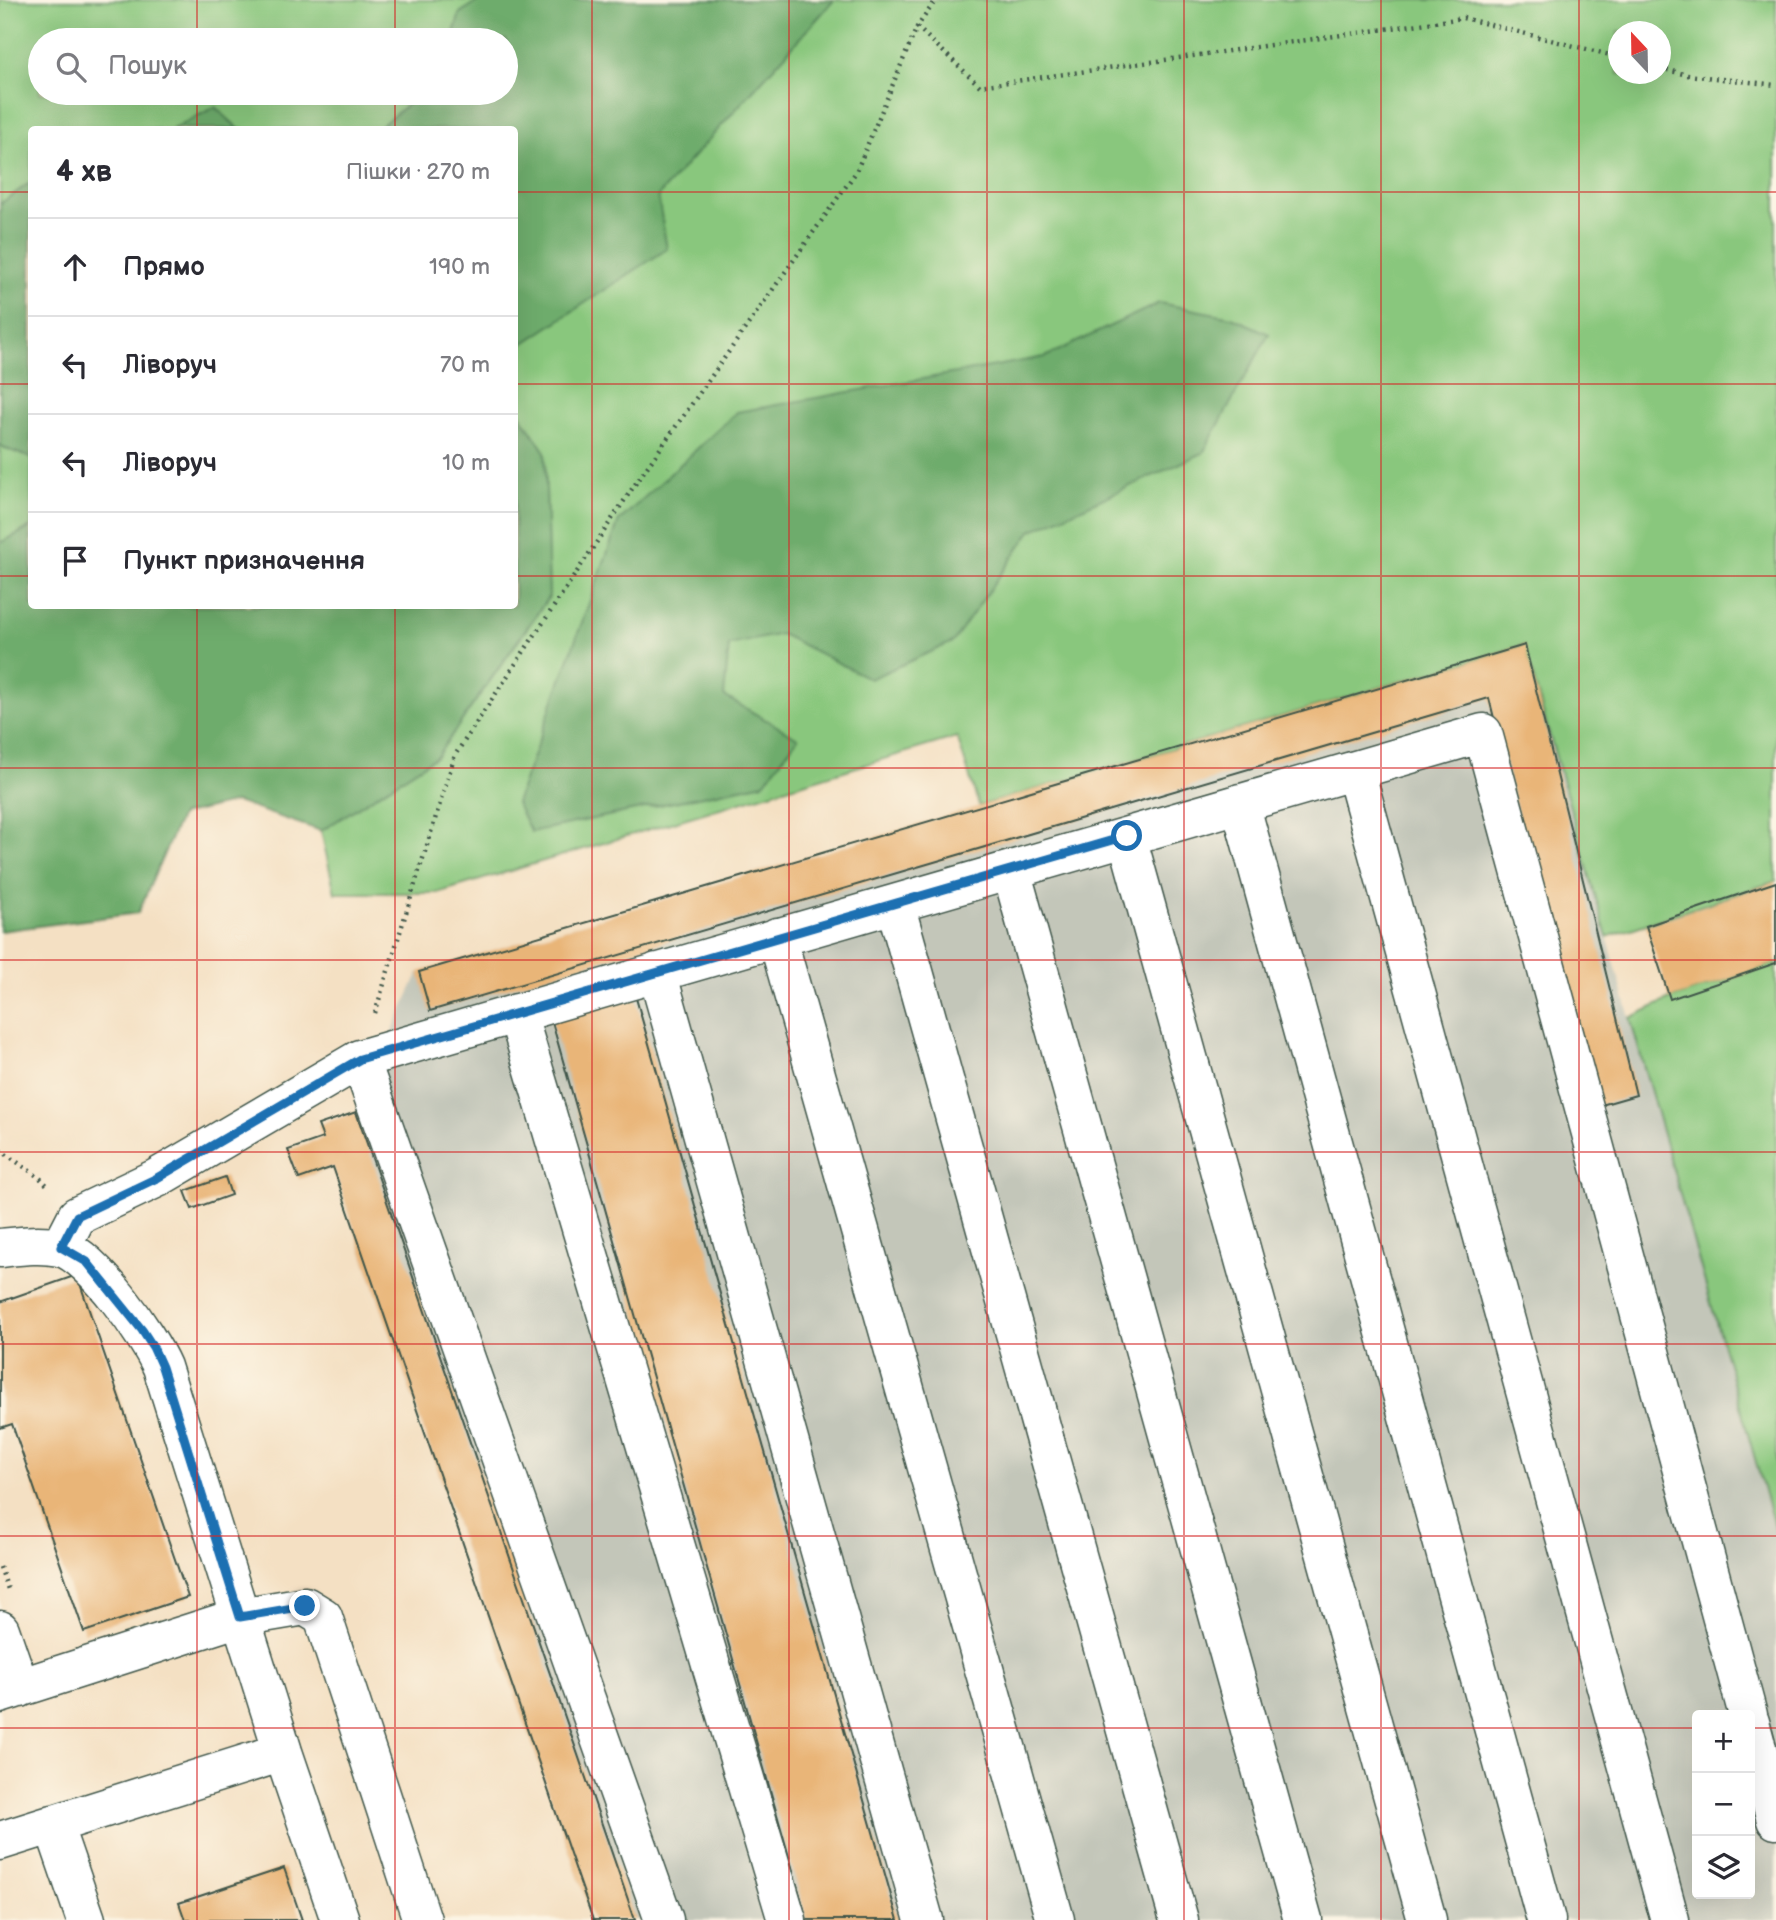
<!DOCTYPE html>
<html lang="uk">
<meta charset="utf-8">
<style>
body{margin:0;font-family:"Balsamiq Sans",sans-serif;background:#f2f2f3;color:#2b2b33}
.controls{position:absolute;right:21px;bottom:21px;display:grid;overflow:hidden;border-radius:7px;box-shadow:0 7px 28px #0002}
.controls button{width:63px;height:63px;display:grid;place-items:center;padding:0;border:0;border-bottom:2px solid #e1e1e2;background:#fff;color:#2b2b33;font:35px sans-serif}
.compass{position:absolute;left:1608px;top:21px;width:63px;height:63px;border-radius:50%;background:#fff;box-shadow:0 7px 28px #0002;rotate:338deg}
.stop{position:absolute;width:21px;height:21px;margin:-16px;border:5px solid #1f6fb2;border-radius:50%;background:#fff}
.stop.end{background:#1f6fb2;border-color:#fff;box-shadow:0 2px 7px #0008}
.list{margin:0;padding:0;list-style:none}
h2{display:flex;justify-content:space-between;align-items:center;height:91px;margin:0;padding:0 28px;font-size:30px}
h2 small{font-size:23px;font-weight:400;color:#7c7c81}
.list li{display:grid;grid-template-columns:46px 1fr auto;gap:21px;align-items:center;box-sizing:border-box;height:98px;padding:0 28px;border-top:2px solid #e1e1e2}
.list b{display:block;font-size:26px;white-space:nowrap}
.list em{font-size:23px;font-style:normal;color:#7c7c81}
.icon{flex:none;width:38px;height:38px;fill:none;stroke:currentColor;stroke-width:2;stroke-linecap:round;stroke-linejoin:round}
.map{position:relative;flex:none;width:1776px;height:1920px;overflow:hidden}
.search{position:absolute;background:#fff;box-shadow:0 7px 28px #0002;left:28px;top:28px;width:490px;height:77px;display:flex;align-items:center;gap:18px;box-sizing:border-box;padding:0 24px;border-radius:38px;color:#7c7c81;font-size:26px}
.panel{position:absolute;background:#fff;box-shadow:0 7px 28px #0002;left:28px;top:126px;width:490px;height:483px;border-radius:7px}
.map>svg:first-child{display:block}
.industrial{fill:#c3c6b9;fill-rule:evenodd}
.green{fill:#89c77d;stroke:#548258;stroke-width:2;fill-rule:evenodd}
.forest{fill:#6eac6c;stroke:#467450;stroke-width:2}
.building{fill:#e9b578}
.lines{fill:none;stroke-linecap:round;stroke-linejoin:round}
.minor-casing{stroke:#3f5549;stroke-width:41}
.path{stroke:#3f5549;stroke-width:4.5;stroke-dasharray:2 5;stroke-linecap:butt}
.minor{stroke:#fff;stroke-width:38}
.route{stroke:#1f6fb2;stroke-width:9}
.grid{fill:none;stroke:#d62828;stroke-width:2;stroke-opacity:0.55}
</style>
<div class="map">
<svg width="1776" height="1920" viewBox="0 0 1776 1920">
<rect width="100%" height="100%" fill="#fcf5e5"/>
<filter id="ink" filterUnits="userSpaceOnUse"><feTurbulence type="fractalNoise" baseFrequency=".0143" numOctaves="2"/><feDisplacementMap in="SourceGraphic" scale="14" xChannelSelector="R" yChannelSelector="G"/><feConvolveMatrix kernelMatrix="1 2 1 2 8 2 1 2 1" color-interpolation-filters="sRGB"/></filter>
<filter id="wash" filterUnits="userSpaceOnUse"><feTurbulence type="fractalNoise" baseFrequency=".00686" numOctaves="4" result="noise"/><feDisplacementMap in="SourceGraphic" scale="28" xChannelSelector="R" yChannelSelector="G"/><feGaussianBlur stdDeviation="1.57" result="paint"/><feColorMatrix in="noise" values="0 0 0 0 0 0 0 0 0 0 0 0 0 0 0 0 0 1.4 0 .05"/><feComposite in="paint" operator="in"/></filter>
<g filter="url(#wash)">
<rect width="100%" height="100%" fill="#f4e0c3"/>
<path class="industrial" d="M1525,645L1776,1537V1920H593L333,1168L299,1179L288,1150L323,1138L318,1125L356,1112L419,972ZM1697,1715H1750V1894H1697Z"/>
<path class="green" d="M0,0H480L460,13L452,40H40V93H422L377,129H239L215,107L173,129L32,130L31,182L0,204Z
M834,0H1776V881L1607,937L1524,645L979,806L957,737L437,893H335L321,831L437,756L549,597L545,452L515,407V349L666,249L658,196ZM1618,32H1660V74H1618Z
M0,444L4,448L32,458L31,527L0,543Z
M1776,963V1533L1630,1018L1670,999Z"/>
<path class="forest" d="M480,0H834L658,196L667,249L515,349L514,130L377,129L422,93H506V40H452L460,13Z
M215,107L239,129H173Z
M31,182V458L4,448L0,444V204Z
M1159,303L1232,317L1269,334L1203,453L1031,531L953,642L870,679L781,634L729,645L724,696L798,738L764,783L531,832L516,803L619,521L737,412L1045,357Z
M515,407L545,452L549,596L437,756L321,831L236,802L181,815L138,913L0,931V543L31,527L32,606H514Z"/>
<g id="blocks">
<path class="building" d="M1525,645L1636,1095L1591,1108L1489,698L430,1011L419,972Z
M1776,882V963L1670,999L1646,926Z
M634,991L898,1920H807L550,1015Z
M356,1112L635,1920H593L333,1167L299,1179L288,1150L323,1138L318,1125Z
M225,1177L231,1195L192,1209L185,1191Z
M77,1275L188,1597L84,1632L12,1424L0,1428V1302Z
M284,1868L302,1920H185L179,1903Z"/>
</g>
</g>
<g filter="url(#ink)">
<use href="#blocks" fill-opacity="0" stroke="#3f5549" stroke-width="2"/>
<g class="lines">
<g class="minor-casing">
<path id="minor" d="M1355,770L1670,1920
M1240,803L1546,1920
M1127,837L1427,1920
M1011,870L1303,1920
M895,904L1179,1920
M777,937L1055,1920
M657,972L924,1920
M517,1013L787,1920
M360,1059L664,1920
M61,1247L77,1216L157,1178L360,1059L1483,733L1748,1715
M0,1248C19,1246 40,1243 59,1247C92,1254 149,1337 162,1367L283,1752L340,1920
M0,1630L20,1688
M0,1694L240,1617L305,1606L323,1617L422,1920
M1750,1722L1776,1820
M53,1824L86,1920
M0,1841L283,1752"/>
</g>
<path class="path" d="M917,27L980,86L1463,18L1618,57
M1660,68L1687,75L1776,85
M375,1013L455,755L638,480L856,172L917,27L936,0
M0,1150L40,1178L49,1187
M0,1567L9,1592"/>
<use href="#minor" class="minor"/>
</g>
</g>
<g class="lines" filter="url(#ink)">
<path class="route" d="M305,1606L240,1617L162,1367L153,1347L142,1330L87,1262L61,1247L77,1216L157,1178L360,1059L1127,836"/>
</g>
<path class="grid" d="M197,0V40M395,0V40M592,0V1920M789,0V1920M987,0V1920M1184,0V1920M1381,0V1920M1579,0V1920M197,93V130M395,93V130M0,192H32M514,192H1776M0,384H32M514,384H1776M0,576H32M514,576H1776M197,606V1920M395,606V1920M0,768H1776M0,960H1776M0,1152H1776M0,1344H1776M0,1536H1776M0,1728H1697M1750,1728H1776"/>
</svg>
<div class="controls">
<button>+</button>
<button>−</button>
<button><svg class="icon" aria-label="layers" viewBox="0 0 24 24"><path d="M12 4l9 5-9 5-9-5zM3 14l9 5 9-5"/></svg></button>
</div>
<svg class="compass" viewBox="-18 -18 36 36"><path d="M0-13l5 13h-10z" fill="#e53935"/><path d="M0 13l5-13h-10z" fill="#7c7c81"/></svg>
<div class="stop" style="left:1127px;top:836px"></div>
<div class="stop end" style="left:305px;top:1606px"></div>
<div class="search"><svg class="icon" aria-label="search" viewBox="0 0 24 24"><circle cx="10" cy="10" r="6"/><path d="M15 15l6 6"/></svg>Пошук</div>
<section class="panel">
<h2>4 хв<small>Пішки · 270 m</small></h2>
<ul class="list">
<li><svg class="icon" aria-label="ahead" viewBox="0 0 24 24"><path d="M12 20V5M6 11l6-6 6 6"/></svg><div><b>Прямо</b></div><em>190 m</em></li>
<li><svg class="icon" aria-label="left" viewBox="0 0 24 24"><path d="M17 20v-9H6M10 6l-5 5 5 5"/></svg><div><b>Ліворуч</b></div><em>70 m</em></li>
<li><svg class="icon" aria-label="left" viewBox="0 0 24 24"><path d="M17 20v-9H6M10 6l-5 5 5 5"/></svg><div><b>Ліворуч</b></div><em>10 m</em></li>
<li><svg class="icon" aria-label="arrive" viewBox="0 0 24 24"><path d="M6 21V4h12l-3 4 3 4H6"/></svg><div><b>Пункт призначення</b></div></li>
</ul>
</section>
</div>
